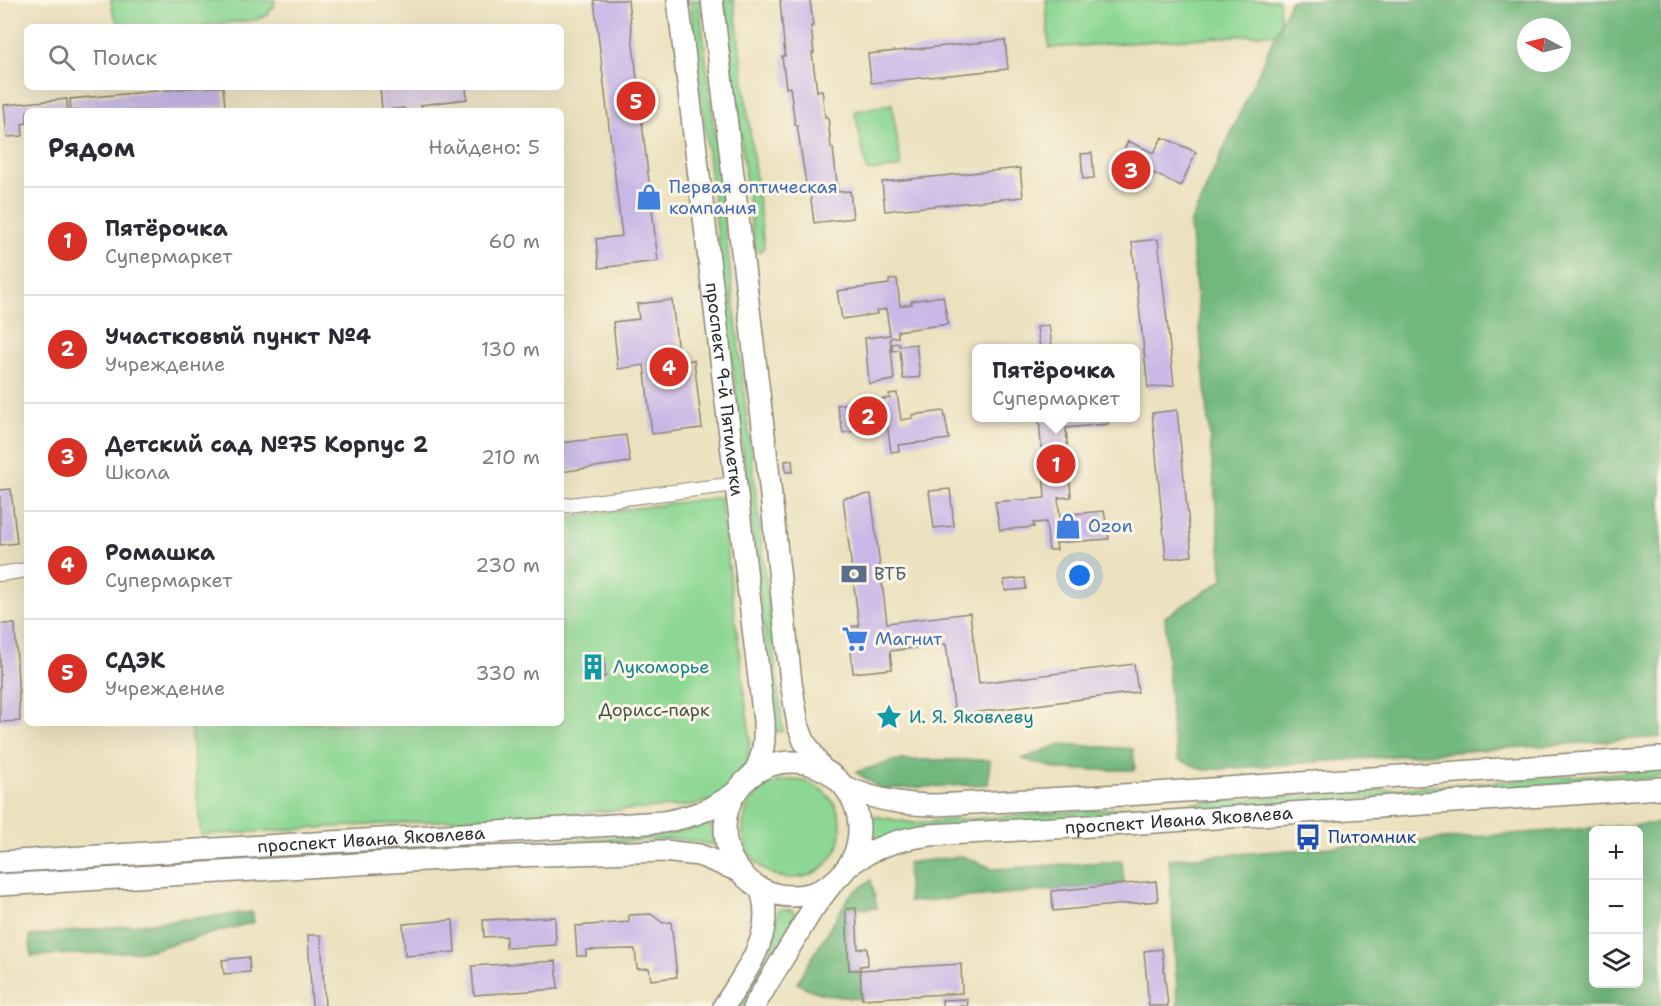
<!DOCTYPE html>
<html lang="ru">
<meta charset="utf-8">
<style>
body{margin:0;font-family:"Shantell Sans",sans-serif;background:#f7f7f7;color:#2b2b33}
.controls{position:absolute;right:18px;bottom:18px;display:grid;overflow:hidden;border-radius:9px;box-shadow:0 6px 24px #0002}
.controls button{width:54px;height:54px;display:grid;place-items:center;padding:0;border:0;border-bottom:2px solid #e1e1e2;background:#fff;color:#2b2b33;font:30px sans-serif}
.compass{position:absolute;left:1517px;top:18px;width:54px;height:54px;border-radius:50%;background:#fff;box-shadow:0 6px 24px #0002;rotate:277deg}
.you{position:absolute;left:1080px;top:576px;width:21px;height:21px;margin:-15px;border:4px solid #fff;border-radius:50%;background:#1a73e8;box-shadow:0 0 0 9px #1a73e833}
.badge{display:grid;place-items:center;width:39px;height:39px;border-radius:50%;background:#d93025;color:#fff;font-size:20px;font-weight:700}
.pin{position:absolute;translate:-50% -50%;border:3px solid #fff;box-shadow:0 2px 6px #0006}
.popup{position:absolute;left:972px;top:344px;width:168px;height:78px;box-sizing:border-box;display:grid;place-content:center;border-radius:9px;background:#fff;filter:drop-shadow(0 2px 4px #0005);font-size:20px;white-space:nowrap;color:#7c7c81}
.popup b{font-size:22px;color:#2b2b33}
.popup::after{content:'';position:absolute;left:50%;top:100%;margin-left:-12px;border:12px solid transparent;border-top-color:#fff}
.list{margin:0;padding:0;list-style:none}
h2{display:flex;justify-content:space-between;align-items:center;height:78px;margin:0;padding:0 24px;font-size:26px}
h2 small{font-size:20px;font-weight:400;color:#7c7c81}
.list li{display:grid;grid-template-columns:39px 1fr auto;gap:18px;align-items:center;box-sizing:border-box;height:108px;padding:0 24px;border-top:2px solid #e1e1e2}
.list b{display:block;font-size:22px;white-space:nowrap}
.list p{margin:0;font-size:20px;white-space:nowrap;color:#7c7c81}
.list em{font-size:20px;font-style:normal;color:#7c7c81}
.icon{flex:none;width:33px;height:33px;fill:none;stroke:currentColor;stroke-width:2;stroke-linecap:round;stroke-linejoin:round}
.map{position:relative;flex:none;width:1661px;height:1006px;overflow:hidden}
.search{position:absolute;background:#fff;box-shadow:0 6px 24px #0002;left:24px;top:24px;width:540px;height:66px;display:flex;align-items:center;gap:15px;box-sizing:border-box;padding:0 21px;border-radius:9px;color:#7c7c81;font-size:22px}
.panel{position:absolute;background:#fff;box-shadow:0 6px 24px #0002;left:24px;top:108px;width:540px;height:618px;border-radius:9px}
.map>svg:first-child{display:block}
.green{fill:#8cd793;stroke:#5c815f;stroke-width:1.5}
.forest{fill:#71b87d;stroke:#4e7254;stroke-width:1.5;fill-rule:evenodd}
.building{fill:#c8b7e7}
.lines{fill:none;stroke-linecap:round;stroke-linejoin:round}
.minor-casing{stroke:#8b8674;stroke-width:16}
.primary-casing{stroke:#8b8674;stroke-width:24}
.minor{stroke:#fff;stroke-width:14}
.primary{stroke:#fff;stroke-width:21}
.labels{text-anchor:middle;dominant-baseline:central;stroke-width:6;stroke-linejoin:round;paint-order:stroke}
.shop-label{font-size:18px;fill:#366cbe;stroke:#fcf5e5;text-anchor:start}
.street-label{font-size:18px;fill:#2b2b2b;stroke:#fcf5e5}
.service-label{font-size:18px;fill:#4e5e75;stroke:#fcf5e5;text-anchor:start}
.culture-label{font-size:18px;fill:#0d838f;stroke:#fcf5e5;text-anchor:start}
.park-label{font-size:18px;fill:#435645;stroke:#fcf5e5}
.transit-label{font-size:18px;fill:#164399;stroke:#fcf5e5;text-anchor:start}
</style>
<div class="map">
<svg width="1661" height="1006" viewBox="0 0 1661 1006">
<rect width="100%" height="100%" fill="#fcf5e5"/>
<filter id="ink" filterUnits="userSpaceOnUse"><feTurbulence type="fractalNoise" baseFrequency=".0167" numOctaves="2"/><feDisplacementMap in="SourceGraphic" scale="12" xChannelSelector="R" yChannelSelector="G"/><feConvolveMatrix kernelMatrix="1 2 1 2 8 2 1 2 1" color-interpolation-filters="sRGB"/></filter>
<filter id="wash" filterUnits="userSpaceOnUse"><feTurbulence type="fractalNoise" baseFrequency=".008" numOctaves="4" result="noise"/><feDisplacementMap in="SourceGraphic" scale="24" xChannelSelector="R" yChannelSelector="G"/><feGaussianBlur stdDeviation="1.35" result="paint"/><feColorMatrix in="noise" values="0 0 0 0 0 0 0 0 0 0 0 0 0 0 0 0 0 1.4 0 .05"/><feComposite in="paint" operator="in"/></filter>
<g filter="url(#wash)">
<rect width="100%" height="100%" fill="#ebe1be"/>
<path class="green" d="M111,0H275L274,6L267,15L256,20L186,27H123C114,19 112,11 111,0Z
M690,0H699L783,731L776,732Z
M724,0H734L764,247L760,252L757,251L754,246Z
M1046,0H1279L1281,33L1049,48Z
M892,104L901,167L867,171L855,111Z
M720,497L750,738L747,773L725,798L688,806L201,835L190,723H561V518Z
M1661,770V777L915,830L871,845L869,815L913,823Z
M743 829a49 49 0 1 1 98 0a49 49 0 1 1-98 0Z
M711,823L714,845L687,840L668,839L0,878V873L667,834L689,830Z
M779,909L792,910L795,914L794,918L744,1006H736L771,948Z"/>
<path class="forest" d="M1291,0H1661V737L1205,770L1179,760L1172,733L1165,617L1223,580L1190,224ZM1526,27H1562V63H1526Z
M1061,744L1133,749L1135,770H1061L1022,759Z
M897,760H990L988,784L881,789L856,772Z
M1661,823V1006H1178L1169,859ZM1638,830V984H1594V830Z
M962,856L994,869L1122,861L1124,884L909,902L907,863Z
M871,880L877,908L846,909L849,970H860L862,999C838,997 818,995 797,983L849,896Z
M252,912L254,922L147,951L31,956L30,936Z"/>
<g id="blocks">
<path class="building" d="M594,0H628L658,261L599,268L596,239L622,236Z
M780,0H810L813,26H811L814,53H812L817,91L822,90L825,117H828L831,148H833L838,192L850,191L853,218L814,223L809,184H806L797,125H795L790,87L786,88L782,56H785Z
M1005,40L1008,69L871,83L868,54Z
M201,87H223L225,106L174,111H71L70,99Z
M380,87H466L467,99L421,105L422,111H404V108L382,110Z
M67,99L68,111H27V123L22,124L23,136L7,137L4,105Z
M1162,137L1196,152L1181,186L1153,173L1146,190L1113,174L1128,141L1154,153Z
M1092,153L1094,178L1083,179L1081,154Z
M1020,168L1023,197L885,211L882,182Z
M1158,239L1174,385L1148,388L1132,242Z
M897,279L900,306L912,304L911,301L943,296L948,324L898,331V337L890,338L894,380L869,384L865,338L890,335L886,309L876,311L877,314L842,319L837,291L889,284V280Z
M672,300L679,361L694,360L702,428L652,434L644,365L618,369L613,322L639,319L637,304Z
M1049,325L1052,347L1040,348L1037,327Z
M899,343V346L916,344L920,377L903,379L900,350L892,351V344Z
M897,393L901,420L913,418L912,415L944,411L949,439L898,445L899,451L891,452L887,423L877,425L878,428L843,433L837,405L890,398L889,394Z
M1177,410L1192,556L1166,559L1152,413Z
M1039,418H1107L1108,424L1066,428L1071,497L1058,498L1060,519L1072,518L1071,514L1104,511L1109,539L1056,543L1057,550H1049L1046,522L1033,523L1034,527L1000,530L995,502L1045,498Z
M626,435L630,462L561,472V443Z
M792,460L793,472H786L785,461Z
M11,489L17,543L0,545V490Z
M950,489L954,526L934,528L929,491Z
M871,494L887,623L970,613L979,683L1134,664L1138,692L955,715L946,644L890,651L892,669L853,673L849,627L859,626L843,498Z
M1025,578L1026,589L1005,591L1004,580Z
M0,624H15L20,721L0,722Z
M581,658H605V677H581Z
M1156,881L1158,901L1053,911L1052,891Z
M856,908L858,949L867,948L868,965L860,966V970L961,964L962,993L862,999L860,970H849L846,909Z
M651,914L663,923L671,922L677,977L651,980L649,968L637,969L635,949L586,950V956H577L575,926L629,922V915Z
M555,917L556,945L506,948V936L484,937L483,920Z
M453,920L455,952L405,956L403,924Z
M308,935H321L325,1006H312Z
M1162,949L1168,1006H1149L1144,951Z
M249,957L250,972L224,974L222,960Z
M556,961L558,989L474,995L472,966Z
M967,999L968,1006H942V1000Z"/>
</g>
</g>
<g filter="url(#ink)">
<use href="#blocks" fill-opacity="0" stroke="#8b8674" stroke-width="1.5"/>
<g class="lines">
<g class="minor-casing">
<path id="minor" d="M561,506L736,484
M0,574L27,570"/>
</g>
<g class="primary-casing">
<g id="primary">
<path id="s1" d="M678,0L764,720C765,740 764,757 753,774"/>
<path d="M712,0L768,468L791,682L798,725L804,741L822,769"/>
<circle cx="792" cy="829" r="67"/>
<path d="M847,788C876,800 904,805 936,805L1140,794L1661,758"/>
<path id="s2" d="M0,862L663,822C695,816 709,811 736,792"/>
<path id="s3" d="M848,866C874,847 898,839 930,835L1126,824L1661,788"/>
<path d="M0,885L459,858L663,851L699,855L739,871"/>
<path d="M724,1006C746,971 776,934 761,890"/>
<path d="M754,1006L812,910L831,885"/>
</g>
</g>
<use href="#minor" class="minor"/>
<use href="#primary" class="primary"/>
</g>
</g>
<defs>
<g id="shop-bare" transform="scale(2.07)"><path d="M-5-2.5h2.3a2.7 3.5 0 0 1 5.4 0H5L5.5 6h-11ZM-1.5-2.5h3a1.5 2.3 0 0 0-3 0Z" fill="#3f7fe0" stroke="#fcf5e5" stroke-width="2.5" paint-order="stroke"/></g>
<g id="bank-bare" transform="scale(2.07)"><path d="M-6-4H6V4H-6ZM0-2.3a2.3 2.3 0 1 0 0 4.6a2.3 2.3 0 1 0 0-4.6Z" fill="#5c6f8a" stroke="#fcf5e5" stroke-width="2.5" paint-order="stroke"/></g>
<g id="supermarket-bare" transform="scale(2.07)"><path d="M-6-5.5h2.5l.6 2H6L4.5 2H-2.5L-4.4-4H-6ZM-1.5 3.2a1.3 1.3 0 1 0 .1 0ZM3 3.2a1.3 1.3 0 1 0 .1 0Z" fill="#3f7fe0" stroke="#fcf5e5" stroke-width="2.5" paint-order="stroke"/></g>
<g id="building-bare" transform="scale(2.07)"><path d="M-4-6H4V6H1V3H-1V6H-4ZM-2.5-4.3h1.7v1.8h-1.7ZM.8-4.3h1.7v1.8H.8ZM-2.5-1h1.7V.8h-1.7ZM.8-1h1.7V.8H.8Z" fill="#0f9aa8" stroke="#fcf5e5" stroke-width="2.5" paint-order="stroke"/></g>
<g id="sight-bare" transform="scale(2.07)"><path d="M0-6L1.8-2.2L6-1.7L2.9 1.2L3.7 5.4L0 3.3L-3.7 5.4L-2.9 1.2L-6-1.7L-1.8-2.2Z" fill="#0f9aa8" stroke="#fcf5e5" stroke-width="2.5" paint-order="stroke"/></g>
<g id="bus-bare" transform="scale(2.07)"><path d="M-5-6H5V4H4V6H2V4H-2V6H-4V4H-5ZM-3.5-4V0h7V-4ZM-3.5 1.2v1.5H-2V1.2ZM2 1.2v1.5H3.5V1.2Z" fill="#1a4fb4" stroke="#fcf5e5" stroke-width="2.5" paint-order="stroke"/></g>
</defs>
<g fill-rule="evenodd">
<use href="#shop-bare" x="649" y="197"/>
<use href="#shop-bare" x="1068" y="526"/>
<use href="#bank-bare" x="854" y="574"/>
<use href="#supermarket-bare" x="855" y="639"/>
<use href="#building-bare" x="593" y="667"/>
<use href="#sight-bare" x="889" y="717"/>
<use href="#bus-bare" x="1308" y="837"/>
</g>
<g class="labels">
<g class="shop-label">
<text x="669" y="187">Первая оптическая<tspan x="669" dy="21">компания</tspan></text>
<text x="1088" y="526">Ozon</text>
<text x="875" y="639">Магнит</text>
</g>
<g class="street-label">
<text stroke="none"><textPath href="#s1" startOffset="392">проспект 9-й Пятилетки</textPath></text>
<text stroke="none"><textPath href="#s3" startOffset="338">проспект Ивана Яковлева</textPath></text>
<text stroke="none"><textPath href="#s2" startOffset="372">проспект Ивана Яковлева</textPath></text>
</g>
<g class="service-label">
<text x="874" y="574">ВТБ</text>
</g>
<g class="culture-label">
<text x="613" y="667">Лукоморье</text>
<text x="909" y="717">И. Я. Яковлеву</text>
</g>
<g class="park-label">
<text x="654" y="710">Дорисс-парк</text>
</g>
<g class="transit-label">
<text x="1328" y="837">Питомник</text>
</g>
</g>
</svg>
<div class="controls">
<button>+</button>
<button>−</button>
<button><svg class="icon" aria-label="layers" viewBox="0 0 24 24"><path d="M12 4l9 5-9 5-9-5zM3 14l9 5 9-5"/></svg></button>
</div>
<svg class="compass" viewBox="-18 -18 36 36"><path d="M0-13l5 13h-10z" fill="#e53935"/><path d="M0 13l5-13h-10z" fill="#7c7c81"/></svg>
<div class="you"></div>
<div class="pin badge" style="left:1056px;top:464px">1</div>
<div class="popup"><b>Пятёрочка</b>Супермаркет</div>
<div class="pin badge" style="left:868px;top:416px">2</div>
<div class="pin badge" style="left:1131px;top:170px">3</div>
<div class="pin badge" style="left:669px;top:367px">4</div>
<div class="pin badge" style="left:636px;top:101px">5</div>
<div class="search"><svg class="icon" aria-label="search" viewBox="0 0 24 24"><circle cx="10" cy="10" r="6"/><path d="M15 15l6 6"/></svg>Поиск</div>
<section class="panel">
<h2>Рядом<small>Найдено: 5</small></h2>
<ul class="list">
<li><span class="badge">1</span><div><b>Пятёрочка</b><p>Супермаркет</p></div><em>60 m</em></li>
<li><span class="badge">2</span><div><b>Участковый пункт №4</b><p>Учреждение</p></div><em>130 m</em></li>
<li><span class="badge">3</span><div><b>Детский сад №75 Корпус 2</b><p>Школа</p></div><em>210 m</em></li>
<li><span class="badge">4</span><div><b>Ромашка</b><p>Супермаркет</p></div><em>230 m</em></li>
<li><span class="badge">5</span><div><b>СДЭК</b><p>Учреждение</p></div><em>330 m</em></li>
</ul>
</section>
</div>
